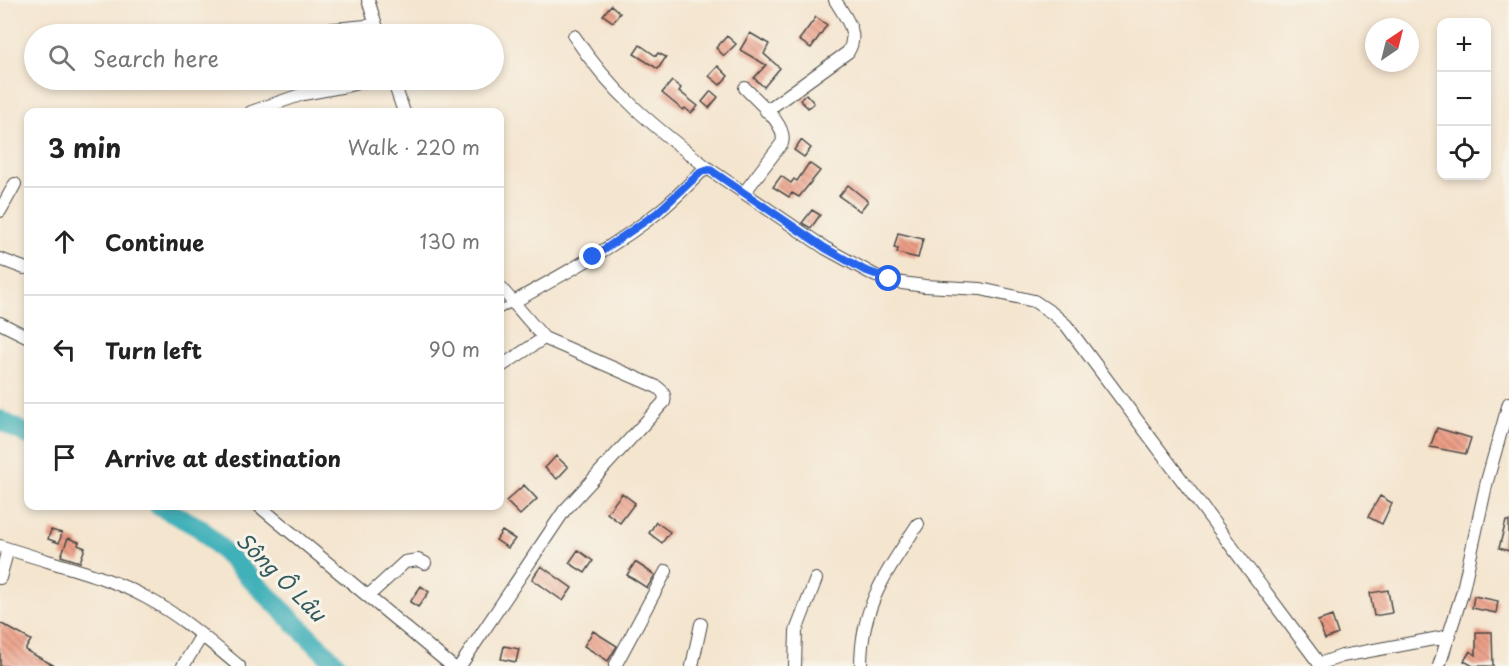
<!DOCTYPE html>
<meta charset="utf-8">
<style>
body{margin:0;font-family:"Playpen Sans",sans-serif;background:#f6f6f6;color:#222}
.controls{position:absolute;right:18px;top:18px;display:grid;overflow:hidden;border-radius:12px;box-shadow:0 3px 9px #0003}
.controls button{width:54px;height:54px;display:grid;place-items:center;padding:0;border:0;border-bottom:2px solid #e0e0e0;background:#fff;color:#222;font:30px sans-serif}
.compass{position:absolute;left:1365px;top:18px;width:54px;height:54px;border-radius:50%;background:#fff;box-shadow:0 3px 9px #0003;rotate:35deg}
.stop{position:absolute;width:18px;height:18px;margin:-14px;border:4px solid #2563eb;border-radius:50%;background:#fff}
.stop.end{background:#2563eb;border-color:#fff;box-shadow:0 2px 6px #0008}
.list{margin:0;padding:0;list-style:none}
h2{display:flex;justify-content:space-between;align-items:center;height:78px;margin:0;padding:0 24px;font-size:26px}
h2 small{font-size:20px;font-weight:400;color:#767676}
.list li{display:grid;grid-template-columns:39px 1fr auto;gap:18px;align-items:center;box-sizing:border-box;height:108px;padding:0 24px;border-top:2px solid #e0e0e0}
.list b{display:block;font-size:22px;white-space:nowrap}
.list em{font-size:20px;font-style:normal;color:#767676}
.icon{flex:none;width:33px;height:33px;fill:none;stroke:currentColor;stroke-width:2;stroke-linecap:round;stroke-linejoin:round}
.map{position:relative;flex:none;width:1509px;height:666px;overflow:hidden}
.search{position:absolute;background:#fff;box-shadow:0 3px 9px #0003;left:24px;top:24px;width:480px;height:66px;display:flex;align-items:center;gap:15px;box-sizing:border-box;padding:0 21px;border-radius:33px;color:#767676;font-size:22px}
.panel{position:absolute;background:#fff;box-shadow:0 3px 9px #0003;left:24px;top:108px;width:480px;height:402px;border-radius:12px}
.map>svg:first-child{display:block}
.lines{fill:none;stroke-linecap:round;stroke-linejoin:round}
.river{stroke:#40b0b9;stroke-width:20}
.building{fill:url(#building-back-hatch)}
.lane-casing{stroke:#494744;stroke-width:8}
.street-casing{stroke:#494744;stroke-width:14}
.lane{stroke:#fff;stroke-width:6}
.street{stroke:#fff;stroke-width:12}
.route{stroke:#2563eb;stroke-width:8}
.labels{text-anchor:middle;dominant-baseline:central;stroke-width:6;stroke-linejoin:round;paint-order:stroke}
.water-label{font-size:21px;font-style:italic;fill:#325a5d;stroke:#f7f3e8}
</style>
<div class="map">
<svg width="1509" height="666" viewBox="0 0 1509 666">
<defs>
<pattern id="building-back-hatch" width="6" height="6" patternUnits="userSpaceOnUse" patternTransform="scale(1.5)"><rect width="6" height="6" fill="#ec9d85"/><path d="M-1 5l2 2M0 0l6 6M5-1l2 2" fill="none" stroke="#bf806d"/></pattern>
</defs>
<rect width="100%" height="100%" fill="#f7f3e8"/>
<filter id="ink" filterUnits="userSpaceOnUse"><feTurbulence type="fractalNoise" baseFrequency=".0167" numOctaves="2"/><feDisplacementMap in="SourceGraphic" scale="12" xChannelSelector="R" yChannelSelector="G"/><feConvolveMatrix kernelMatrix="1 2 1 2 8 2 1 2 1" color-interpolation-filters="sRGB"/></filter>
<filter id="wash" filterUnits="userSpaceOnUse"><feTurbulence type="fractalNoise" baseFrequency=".008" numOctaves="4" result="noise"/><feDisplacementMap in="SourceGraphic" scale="24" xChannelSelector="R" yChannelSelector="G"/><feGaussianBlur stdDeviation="1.35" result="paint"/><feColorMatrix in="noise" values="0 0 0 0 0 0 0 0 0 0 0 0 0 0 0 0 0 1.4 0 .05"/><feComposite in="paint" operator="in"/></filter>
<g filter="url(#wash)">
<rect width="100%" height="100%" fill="#f4e5cf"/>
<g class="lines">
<path class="river" d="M0,420L28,435
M159,506L200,528L338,666"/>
</g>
<g id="blocks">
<path class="building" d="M611,5L620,13L613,22L603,15Z
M816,17L827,25L811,48L799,40Z
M750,33L769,44L764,54L780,68L764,87L754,78L766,65L740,50Z
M727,36L736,44L724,56L716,48Z
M640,45L656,56L658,53L666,57L658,69L634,54Z
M718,66L728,76L720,85L709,76Z
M672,81L681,88L679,91L698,106L691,113L685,108L683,110L662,93Z
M711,91L718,97L709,108L702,102Z
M806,94L814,103L808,108L800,100Z
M801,140L811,148L804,157L794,150Z
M809,163L820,171L799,197L792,193L789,197L773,187L781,176L791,183L794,179L797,181Z
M848,185L868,201L860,211L839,196Z
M812,210L820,215L811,228L802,223Z
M898,233L923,239L918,258L897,253L898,249L894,248Z
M1437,428L1471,438L1466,454L1430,447Z
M556,456L568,467L557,479L545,468Z
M524,485L537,499L520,515L506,501Z
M622,493L635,503L620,523L607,513Z
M1380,496L1392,503L1382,524L1368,517Z
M1506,521H1509V551L1499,548Z
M656,522L670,532L662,543L649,533Z
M51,530L62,533L59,543L48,539Z
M502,531L515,539L508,548L496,540Z
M68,538L79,542L78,545L85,548L80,562L61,556Z
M578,550L593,561L585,573L569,563Z
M635,562L655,575L647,588L627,575Z
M541,566L572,588L563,601L532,579Z
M421,586L429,592L418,607L410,602Z
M1388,590L1392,613L1374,616L1370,593Z
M1474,596L1498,601L1496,613L1472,608Z
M1332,616L1338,634L1325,639L1318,621Z
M0,623L31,640L25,650L55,666H0Z
M593,631L617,646L608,661L584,646Z
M1476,632H1492L1493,666H1473L1464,661L1470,651L1476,655Z
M504,646L519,649L516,662L501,659Z"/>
</g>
</g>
<g filter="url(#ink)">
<use href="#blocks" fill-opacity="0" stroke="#494744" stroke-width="1.5"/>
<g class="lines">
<g class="lane-casing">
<path id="lane" d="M500,310L512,303"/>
</g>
<g class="street-casing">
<path id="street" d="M368,0L379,34
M284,34L376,25
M574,36C611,93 656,128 709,169
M393,80L404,112
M766,111L848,52C860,33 845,17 835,0
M251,112L303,94L346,86L369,80
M744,193L782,143C788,125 757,101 745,88
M0,211L15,184
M0,259L24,268
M512,303C561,275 613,248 657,213C673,201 687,186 701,172L709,169L825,248L876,276L902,283L925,286L981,289L1034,301L1052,313L1066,325L1321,666
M0,323L28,337
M500,367L544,338
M259,506L452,666
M0,546C48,563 102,573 147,598C181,616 210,642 239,666
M0,578L8,549
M368,596L405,562L418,560L425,563
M1319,664L1342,656L1450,636
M183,666L202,635
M460,666L564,511L664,402C666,395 663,391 657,387L544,338L500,287
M615,666L666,571
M692,666L701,624
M795,666L796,631L816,579
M861,666C861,605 886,573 918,524
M1439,666L1462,594L1487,481L1509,403"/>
</g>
<use href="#lane" class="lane"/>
<use href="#street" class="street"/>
</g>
</g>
<g class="lines" filter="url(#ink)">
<path class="route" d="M593,257L657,213L701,172L709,169L825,248L864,270L889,279"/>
</g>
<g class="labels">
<g class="water-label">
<text transform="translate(282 576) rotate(45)">Sông Ô Lâu</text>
</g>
</g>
</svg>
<div class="controls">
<button>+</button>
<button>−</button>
<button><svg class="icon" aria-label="locate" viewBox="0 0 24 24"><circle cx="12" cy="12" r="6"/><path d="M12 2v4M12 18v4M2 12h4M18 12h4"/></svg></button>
</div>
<svg class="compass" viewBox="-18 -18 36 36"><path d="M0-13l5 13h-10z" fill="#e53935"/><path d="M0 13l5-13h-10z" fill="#767676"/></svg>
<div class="stop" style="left:889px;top:279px"></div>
<div class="stop end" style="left:593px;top:257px"></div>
<div class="search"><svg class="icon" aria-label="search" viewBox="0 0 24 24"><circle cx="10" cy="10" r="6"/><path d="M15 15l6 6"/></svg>Search here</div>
<section class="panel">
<h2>3 min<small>Walk · 220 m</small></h2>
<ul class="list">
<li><svg class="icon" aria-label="ahead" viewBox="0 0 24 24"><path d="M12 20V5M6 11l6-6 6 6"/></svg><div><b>Continue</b></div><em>130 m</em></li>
<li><svg class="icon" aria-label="left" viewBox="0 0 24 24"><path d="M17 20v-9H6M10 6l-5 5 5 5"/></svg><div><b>Turn left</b></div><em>90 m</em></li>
<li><svg class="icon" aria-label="arrive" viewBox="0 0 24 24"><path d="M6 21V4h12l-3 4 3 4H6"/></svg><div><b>Arrive at destination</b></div></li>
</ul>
</section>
</div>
